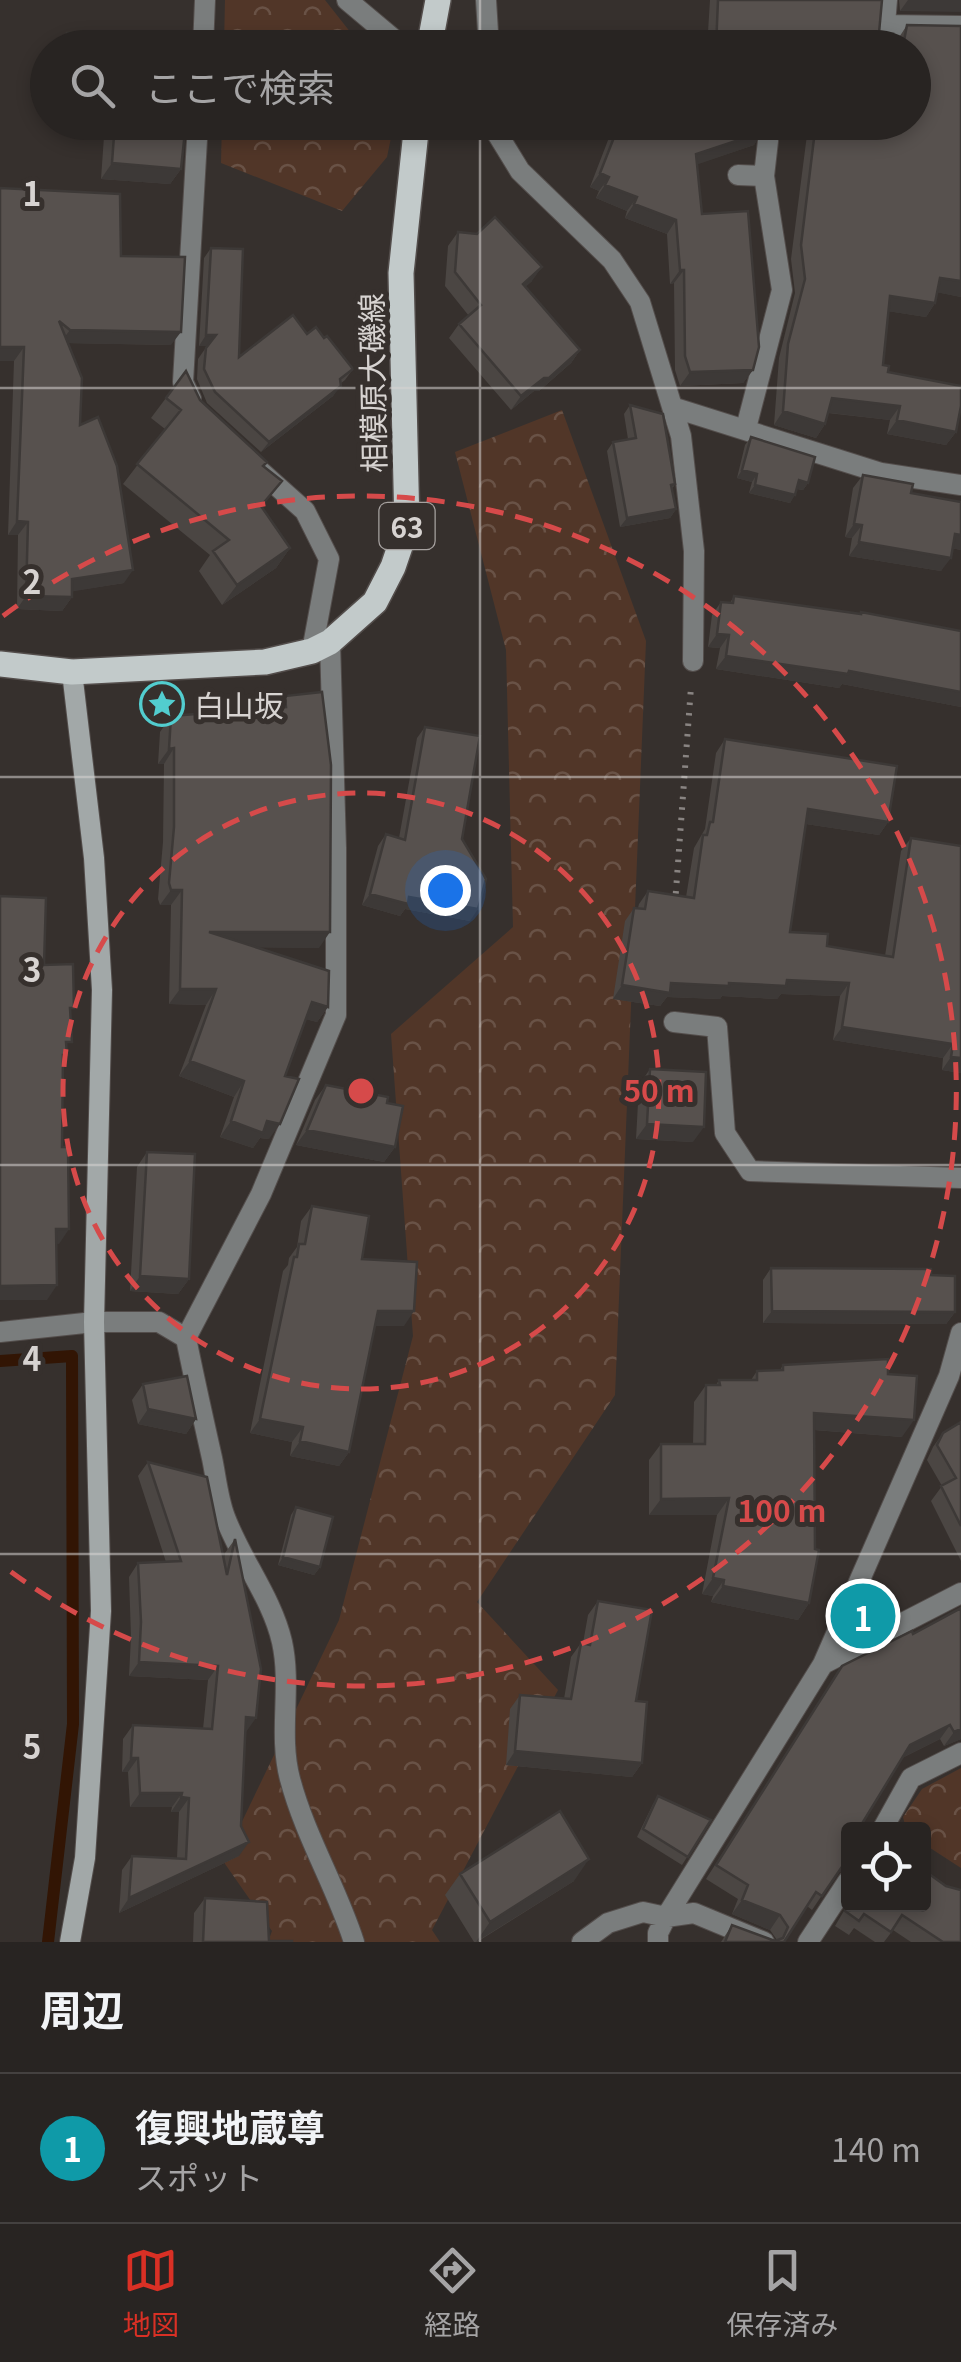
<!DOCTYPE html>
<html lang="ja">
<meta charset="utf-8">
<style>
body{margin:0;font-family:Georgia,"Noto Sans JP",serif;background:#302c2a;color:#f1f3f6}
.controls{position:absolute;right:30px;bottom:30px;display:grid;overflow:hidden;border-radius:10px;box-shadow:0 5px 15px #0003}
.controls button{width:90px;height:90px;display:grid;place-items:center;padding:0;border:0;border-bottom:2px solid #444140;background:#282422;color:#f1f3f6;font:50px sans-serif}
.you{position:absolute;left:445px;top:890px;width:35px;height:35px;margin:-25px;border:8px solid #fff;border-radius:50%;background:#1a73e8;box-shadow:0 0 0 15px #1a73e833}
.badge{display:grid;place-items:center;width:65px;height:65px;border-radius:50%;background:#d93025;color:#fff;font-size:32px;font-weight:700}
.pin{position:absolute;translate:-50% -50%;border:5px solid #fff;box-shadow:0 2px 10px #0006}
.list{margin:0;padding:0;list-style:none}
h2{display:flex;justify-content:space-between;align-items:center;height:130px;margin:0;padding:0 40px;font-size:42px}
h2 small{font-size:32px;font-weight:400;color:#a5a4a5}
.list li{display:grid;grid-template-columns:65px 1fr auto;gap:30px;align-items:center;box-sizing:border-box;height:150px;padding:0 40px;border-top:2px solid #444140}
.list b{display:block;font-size:38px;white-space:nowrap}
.list p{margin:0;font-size:32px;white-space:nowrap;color:#a5a4a5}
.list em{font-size:32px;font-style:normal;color:#a5a4a5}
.icon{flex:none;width:55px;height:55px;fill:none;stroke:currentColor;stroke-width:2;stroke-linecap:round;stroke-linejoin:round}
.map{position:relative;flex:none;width:961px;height:1942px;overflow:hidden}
.search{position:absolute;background:#282422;box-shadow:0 5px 15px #0003;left:30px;right:30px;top:30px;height:110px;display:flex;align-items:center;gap:25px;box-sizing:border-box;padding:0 35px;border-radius:55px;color:#a5a4a5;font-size:38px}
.sheet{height:280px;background:#282422}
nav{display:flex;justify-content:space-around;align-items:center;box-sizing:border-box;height:140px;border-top:2px solid #444140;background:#282422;font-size:28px;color:#a5a4a5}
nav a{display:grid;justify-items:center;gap:5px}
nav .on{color:#d93025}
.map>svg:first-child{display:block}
.forest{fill:url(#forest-crowns)}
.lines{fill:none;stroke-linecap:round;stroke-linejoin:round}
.stream{stroke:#321504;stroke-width:12}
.street-casing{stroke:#534d4b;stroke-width:22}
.secondary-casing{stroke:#534d4b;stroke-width:22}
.primary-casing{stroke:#534d4b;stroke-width:28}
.path{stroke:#898482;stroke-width:6;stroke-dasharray:2.5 8;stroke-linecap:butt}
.street{stroke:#7a7d7d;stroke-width:20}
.secondary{stroke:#a2a8a8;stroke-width:20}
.primary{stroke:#c2caca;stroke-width:25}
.wall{fill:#4b4643}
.shaded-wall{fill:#3d3937}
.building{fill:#57514e;stroke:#3d3937;stroke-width:2.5}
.grid{fill:none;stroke:#d7d3d1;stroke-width:2.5;stroke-opacity:0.55}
.ring{fill:none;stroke:#d64a4a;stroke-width:5;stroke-dasharray:18 12}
.labels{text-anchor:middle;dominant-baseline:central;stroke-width:10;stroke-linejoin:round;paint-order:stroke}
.shield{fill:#36302d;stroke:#a7a2a0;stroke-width:2.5}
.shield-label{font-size:28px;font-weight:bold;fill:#d7d3d1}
.street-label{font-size:30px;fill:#d7d3d1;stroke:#36302d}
.poi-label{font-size:30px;fill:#d7d3d1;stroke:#36302d;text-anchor:start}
.grid-label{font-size:32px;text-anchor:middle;font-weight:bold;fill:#d7d3d1;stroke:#36302d;stroke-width:10;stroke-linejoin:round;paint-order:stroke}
.centre{fill:#d64a4a;stroke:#36302d;stroke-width:5}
.ring-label{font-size:30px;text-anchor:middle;font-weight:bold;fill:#d64a4a;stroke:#36302d;stroke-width:10;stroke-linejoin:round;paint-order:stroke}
</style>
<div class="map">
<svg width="961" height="1942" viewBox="0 0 961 1942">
<defs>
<pattern id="forest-crowns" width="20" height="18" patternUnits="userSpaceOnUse" patternTransform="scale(2.5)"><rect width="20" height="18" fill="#513628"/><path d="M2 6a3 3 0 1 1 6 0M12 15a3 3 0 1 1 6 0" fill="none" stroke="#695246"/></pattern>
</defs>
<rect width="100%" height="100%" fill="#36302d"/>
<path class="forest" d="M225,0H325L362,47H224Z
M222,123V122L394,123L387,157L342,211L221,163Z
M562,410L646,641L615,1395L477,1602L558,1690L432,1930L440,1942H268L272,1931L223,1861L339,1620L413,1336L391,1034L513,927L506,650L455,452Z
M961,1768V1868L924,1844V1830L906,1829L903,1817L922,1789Z"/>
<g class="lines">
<path class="stream" d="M0,1361L72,1356L73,1724L48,1942"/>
<g class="street-casing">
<path id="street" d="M347,0L397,42L430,41
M486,0L489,48
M885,25L961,26
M203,48L205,0
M883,48L887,0
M490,122L520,171L612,260L640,302L681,436L694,551L693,661
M738,175L764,176
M191,399L183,382L198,122
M672,407L881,473L961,485
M746,428L782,290L764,176L768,141
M259,470L305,511L329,559L312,651
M674,1022L717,1027L725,1133L750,1171L961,1178
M0,1332L94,1322H159L186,1338C194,1378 203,1418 212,1458C216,1477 218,1499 225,1517C241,1560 272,1598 282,1642C292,1687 278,1734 290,1779C305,1836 336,1886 354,1942
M186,1338L261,1194L336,1015V848L330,642
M823,1664L961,1593
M882,1830L911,1778L961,1753
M582,1942L608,1923L643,1912L666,1917L694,1913L764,1942
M658,1942V1933L666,1917L823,1664L949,1376L961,1333
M808,1942L848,1881"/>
</g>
<g class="secondary-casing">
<path id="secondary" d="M70,1942L85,1858L101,1611L94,1322L102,990L94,858L72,672"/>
</g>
<g class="primary-casing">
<path id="primary" d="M429,48L438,0
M0,664L72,672L265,662L312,651L330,642L375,602L393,567L407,526L401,273L417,122"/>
</g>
<path class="path" d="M675,904L691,687"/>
<use href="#street" class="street"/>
<use href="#secondary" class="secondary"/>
<use href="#primary" class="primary"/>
</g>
<path class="wall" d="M710,0H882L879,33L884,45L896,47L898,39L907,25L961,26V297L937,292L935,303L926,317L888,311L883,365L889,366L888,372L961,386V406L956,432L946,445L887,434L890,420L828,413L825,424L816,438L774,425L779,358L795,293L791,259L808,127L781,136L775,129L764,128L754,145L697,164L702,214L748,211L759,347L753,370L743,383L680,386L675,370L674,283L670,284L667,234L625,218L627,211L596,198L599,191L590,187L615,122H914V48H707Z
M899,0H961L900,11Z
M67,33L104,48H62V41Z
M105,122H186L181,169L170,184L101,179Z
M458,232L532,281L525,287L580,350L571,363L539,391H534L511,410L449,338L459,324L469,316L445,286L448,246Z
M211,248L239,357L307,334L324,338L353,369L345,380L340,384L333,396L261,452L207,403L197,379L198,359L207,346H199L204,258Z
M121,256L171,345L68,343L80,425L124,583L72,591V597L62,611L17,609L18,535H8L14,361H0Z
M166,398L200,400L264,466L262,508L290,548L276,568L222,605L199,571L210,555L123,484L165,429L151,418Z
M630,405L675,484L672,489L676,509L670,518L620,527L607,451L613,442L628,439L624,414Z
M751,437L808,483L803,490L797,489L790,503L749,493L752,482L737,478L745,445Z
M863,475L911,493L961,502V550L952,548L941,571L849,556L852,538L845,537L853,488Z
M734,596L859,614L861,612L961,631V707L842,684L839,688L716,669L720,648L708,647L712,615L721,602L730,603Z
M285,696L319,948L257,947L328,1007L317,1022L306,1019L285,1076L269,1139L260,1138L253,1148L220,1137L234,1097L179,1076L206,1005L169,1004L171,905H160L158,899L163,842L164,764H158L160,732L171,716L278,707Z
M425,727L462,839L470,921L405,909L400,916L362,905L378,846L386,834L399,838L417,738Z
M725,739L888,822L879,835L806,824L790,932L827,946L885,956L901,851L911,838L961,1073L942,1070L943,1058L833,1040L840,996L781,994L777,999L722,996L720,999L667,997L660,1006L613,999L625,921L634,908H638L639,904L648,891L686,897L694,848L705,829L716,753Z
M650,1069L693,1142L636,1139L639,1085Z
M326,1085L387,1103L395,1147L384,1162L296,1145L315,1100Z
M147,1152L189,1279L178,1294L130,1291L137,1167Z
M312,1206L362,1259L404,1326H375L349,1452L339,1466L290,1456L292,1442L250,1433L283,1271L288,1265L289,1258L297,1247L301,1221Z
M771,1268L931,1275L955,1312L946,1324L763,1323V1280Z
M783,1365L888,1374L902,1437L814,1430L809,1603L798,1620L711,1602L713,1596L702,1594L717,1515H649V1460L661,1444H693L694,1402L706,1385H716L719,1380H751L757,1371L780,1370Z
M143,1384L196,1419L186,1434L138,1424L132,1400Z
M961,1422V1561L931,1501L942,1486L927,1460L933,1447L943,1433Z
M148,1462L224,1558L225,1553L235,1539L246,1732H245L239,1856L119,1913L122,1870L132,1856L177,1858L179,1812H171L172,1807H130L128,1772H122L123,1739L133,1725L203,1729L208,1680L129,1676L131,1637L129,1577L138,1563L166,1562L138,1476Z
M296,1507L320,1567L314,1575L278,1565L291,1515Z
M598,1601L636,1701L642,1763L632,1777L506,1765L510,1709L520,1695L564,1699L571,1657L581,1643H583L588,1615Z
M961,1608V1739L944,1746L940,1739L902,1758L848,1830V1868L837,1873L812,1910L807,1906L784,1942H721L732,1925L775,1941L777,1940L770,1930L732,1914L738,1899L706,1879L842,1666L913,1634Z
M658,1796L711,1820L682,1865L637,1837L653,1804Z
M460,1874L574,1881L477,1942H474L445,1895Z
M205,1898L269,1941L292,1942H193L194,1913Z
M848,1904H924L961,1942H911L893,1930L884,1942H875L854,1928L849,1935L835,1926Z"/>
<path class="shaded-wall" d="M908,0H961V12L900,11Z
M764,122H780L775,129L763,128Z
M790,122H811L808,127L781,136Z
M763,132L754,145L687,168L696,154Z
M112,163L181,169L170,184L101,179Z
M600,173L609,177L599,191L590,187Z
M605,185L637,197L627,211L596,198Z
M634,204L676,220L667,234L625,218Z
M542,267L532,281L513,298L523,284Z
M680,270H684L674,283L670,284Z
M940,278L961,281V297L930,291Z
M890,296L935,303L926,317L880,310Z
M70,330L181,332L171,345L60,343Z
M206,335H216L208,346H199Z
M0,347H24L14,361H0Z
M580,350L571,363L539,391H534L511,410L521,396Z
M753,370L743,383L680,386L690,372Z
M341,386L333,396L261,452L269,442Z
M832,398L900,406L890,420L822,412Z
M783,411L825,424L816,438L774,425Z
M897,420L956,432L946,445L887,434Z
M742,470L757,474L752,482L737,478Z
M799,480L808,483L803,490L793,488Z
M755,485L795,495L790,503L749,493Z
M676,509L670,518L620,527L627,518Z
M17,521L28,522L18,535H8Z
M854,524L862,525L852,538L845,537Z
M955,534L961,535V550L945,547Z
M859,542L951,558L941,571L849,556Z
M290,548L276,568L222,605L237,585Z
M133,570L124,583L63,593L72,579Z
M26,596L72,597L62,611L17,609Z
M717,634L729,635L720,648L708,647Z
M726,656L849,671L961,692V707L842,684L839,688L716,669Z
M174,748L164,764H158L169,749Z
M808,809L888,822L879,835L799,823Z
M171,890H182L171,905H160Z
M370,894L409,897L478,909L470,921L405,909L400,916L362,905Z
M209,932H330L319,948L199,947Z
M787,980L849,983L840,996L781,994L777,999L722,996L720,999L667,997L660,1006L613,999L622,985Z
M180,989H216L206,1005L169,1004Z
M312,1002L328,1007L317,1022L301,1018Z
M842,1027L953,1044L943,1058L833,1040Z
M951,1057L961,1058V1073L942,1070Z
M190,1061L244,1081L234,1097L179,1076Z
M231,1121H267L280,1124L269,1139L260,1138L253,1148L220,1137Z
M647,1124L704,1127L693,1142L636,1139Z
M307,1130L395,1147L384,1162L296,1145Z
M56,1229H69L59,1244L46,1243Z
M140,1276L189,1279L178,1294L130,1291Z
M57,1285L47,1300H0V1286Z
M378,1311H414L404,1326H368Z
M772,1311L955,1312L946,1324L763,1323Z
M148,1409L196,1419L186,1434L138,1424Z
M814,1413L914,1420L902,1437L803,1429Z
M260,1419L303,1427L292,1442L250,1433Z
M300,1441L349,1452L339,1466L290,1456Z
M729,1498L717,1515H649L661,1499Z
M283,1557L320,1567L314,1575L278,1565Z
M713,1578L724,1580L713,1596L702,1594Z
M723,1586L809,1603L798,1620L711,1602Z
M139,1662L218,1666L208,1680L129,1676Z
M246,1717L256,1718L246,1732L236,1731Z
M950,1725L940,1739L900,1759L910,1745Z
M961,1729V1739L944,1746L954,1732Z
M515,1751L642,1763L632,1777L506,1765Z
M131,1758H138L128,1772H122Z
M140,1793H182L172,1807H130Z
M181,1797L189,1798L179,1812H171Z
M249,1842L239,1856L119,1913L129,1898Z
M848,1858V1868L836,1873L847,1859Z
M589,1859L574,1881L476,1942L490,1922Z
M742,1900L780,1915L770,1930L732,1914Z"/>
<path class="building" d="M718,0H882L879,33L884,45L898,47L904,41L907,25L961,26V281L940,278L935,303L890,296L883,365L889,366L888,372L961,386V406L956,432L897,420L900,406L832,398L825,424L783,411L788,344L805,279L801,245L816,122H914V48H716Z
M67,33H104V48H68Z
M531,35L584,48H528Z
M115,122H186L181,169L112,163Z
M620,122H765L763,132L696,154L702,214L748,211L759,347L753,370L690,372L685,356L684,270H680L676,220L634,204L637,197L605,185L609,177L600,173Z
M0,188L120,194L121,256L185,257L181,332L70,330L59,321L82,378L80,425L98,417L117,466L133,570L72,579V597L26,596L28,522L17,521L24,347H0Z
M495,217L542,267L523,284L580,350L549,378H544L521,396L459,324L481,305L455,272L458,232L477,234Z
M211,248L243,249L239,357L293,315L307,334L316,327L324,338L327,336L353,369L340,379L341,386L269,442L215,392L204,369L206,348L216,335H206Z
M186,371L200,400L267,462L263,466L282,481L261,506L290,548L237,585L213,551L229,540L137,464L181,410L166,398Z
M630,405L663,414L675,484L671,485L676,509L627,518L613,442L636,438Z
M751,437L815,457L808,483L799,480L795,495L755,485L757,474L742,470Z
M863,475L913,484L911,493L961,502V535L955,534L951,558L859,542L862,525L854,524Z
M734,596L861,614V612L961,631V692L849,671L848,674L726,656L729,635L717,634L721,602L733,603Z
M322,692L331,765L330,932H209L329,971L328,1007L312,1002L285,1076L299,1079L280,1124L267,1121L263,1133L231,1121L244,1081L190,1061L216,989H180L182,890H171L169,883L174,827V748L169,749L171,716L286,707L285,696Z
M425,727L480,736L462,839L486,879L478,909L409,897L408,904L370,894L386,834L405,840Z
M725,739L897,766L888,822L808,809L790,932L828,934L827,946L893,957L911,838L961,846V1058L951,1057L953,1044L842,1027L849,983L787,980L786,986L729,983V986L671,983L670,993L622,985L634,908L645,909L648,891L694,898L703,835H707L710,822H713Z
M0,896L46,898L44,965L73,964L74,1008H70L72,1042H66L67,1055H63L62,1147H68L69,1229H56L57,1285L0,1286Z
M650,1069L706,1072L704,1127L647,1124Z
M326,1085L388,1097L387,1103L403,1106L395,1147L307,1130Z
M147,1152L195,1154L189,1279L140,1276Z
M312,1206L369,1216L362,1259L417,1262L414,1311H378L349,1452L300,1441L303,1427L260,1419L294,1257H297L299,1244H305Z
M771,1268L931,1269V1275L955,1276V1312L772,1311Z
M888,1359V1374L917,1376L914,1420L814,1413L815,1549L819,1550L809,1603L723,1586L724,1580L713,1578L729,1498L661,1499V1444H705L706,1385H720L719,1380H757V1371L783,1370V1365Z
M187,1376L196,1419L148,1409L143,1384Z
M961,1422V1526L941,1486L956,1478L937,1445L943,1433Z
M148,1462L207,1477L227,1575L235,1539L261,1669L256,1718L246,1717L241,1826L249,1842L129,1898L132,1856L186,1859L189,1798L181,1797L182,1793H140L138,1758H131L133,1725L212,1729L218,1666L139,1662L141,1622L138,1563L181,1561Z
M296,1507L333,1517L320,1567L283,1557Z
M598,1601L652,1610L636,1701L647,1702L642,1763L515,1751L520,1695L571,1699L581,1643L590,1645Z
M961,1608V1729L954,1732L950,1725L910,1745L863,1822L874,1830H848V1858L822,1896L816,1892L784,1942H725L732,1925L775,1941L783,1938L788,1927L780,1915L742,1900L748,1885L716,1865L842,1666L912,1631L913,1634Z
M658,1796L711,1820L688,1857L643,1829Z
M560,1811L589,1859L490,1922L460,1874Z
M924,1867L925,1871L946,1886L961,1890V1942H943L902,1915L891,1932L864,1914L859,1921L845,1911L849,1904H924Z
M205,1898L267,1902L269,1941H292V1942H203Z"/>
<path class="grid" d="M480,0V48M480,122V1942M0,388H961M0,777H961M0,1165H961M0,1554H961"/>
<g class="ring">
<circle cx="361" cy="1091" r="298"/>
<path d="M3 616A595 595 0 1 1 3 1566"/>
</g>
<defs>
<g id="sight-ring" transform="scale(2.25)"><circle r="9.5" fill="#36302d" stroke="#52cdcf" stroke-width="1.5"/><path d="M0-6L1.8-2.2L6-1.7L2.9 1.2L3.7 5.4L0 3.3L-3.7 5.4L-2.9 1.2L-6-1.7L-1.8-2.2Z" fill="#52cdcf"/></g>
</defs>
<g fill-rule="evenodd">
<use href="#sight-ring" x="162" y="704"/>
</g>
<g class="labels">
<rect class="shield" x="379.5" y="503" width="55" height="46" rx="8"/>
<g class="shield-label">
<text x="407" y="526">63</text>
</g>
<g class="street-label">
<text transform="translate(371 383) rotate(-91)">相模原大磯線</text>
</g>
<g class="poi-label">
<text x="194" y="704">白山坂</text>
</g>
</g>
<g class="grid-label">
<text x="32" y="206">1</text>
<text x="32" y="594">2</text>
<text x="32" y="982">3</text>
<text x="32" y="1371">4</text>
<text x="32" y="1759">5</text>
</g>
<circle cx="361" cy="1091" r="15" class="centre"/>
<g class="ring-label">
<text x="659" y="1102">50 m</text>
<text x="782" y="1522">100 m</text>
</g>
</svg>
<div class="controls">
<button><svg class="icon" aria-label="locate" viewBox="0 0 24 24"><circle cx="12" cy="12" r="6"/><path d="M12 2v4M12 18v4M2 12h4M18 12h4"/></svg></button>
</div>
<div class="you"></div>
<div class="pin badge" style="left:863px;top:1616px;background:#0f9aa8">1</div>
<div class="search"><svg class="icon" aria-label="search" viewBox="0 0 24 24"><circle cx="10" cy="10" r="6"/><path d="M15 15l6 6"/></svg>ここで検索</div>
</div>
<section class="sheet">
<h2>周辺<small></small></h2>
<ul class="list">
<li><span class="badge" style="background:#0f9aa8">1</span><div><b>復興地蔵尊</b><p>スポット</p></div><em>140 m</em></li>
</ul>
</section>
<nav>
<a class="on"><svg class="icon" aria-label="map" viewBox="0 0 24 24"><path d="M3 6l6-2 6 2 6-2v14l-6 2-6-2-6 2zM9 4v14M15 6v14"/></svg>地図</a>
<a><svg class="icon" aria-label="directions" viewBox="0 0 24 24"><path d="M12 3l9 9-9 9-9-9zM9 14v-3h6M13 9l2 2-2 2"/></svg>経路</a>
<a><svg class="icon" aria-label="saved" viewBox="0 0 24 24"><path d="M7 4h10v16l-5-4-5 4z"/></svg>保存済み</a>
</nav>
